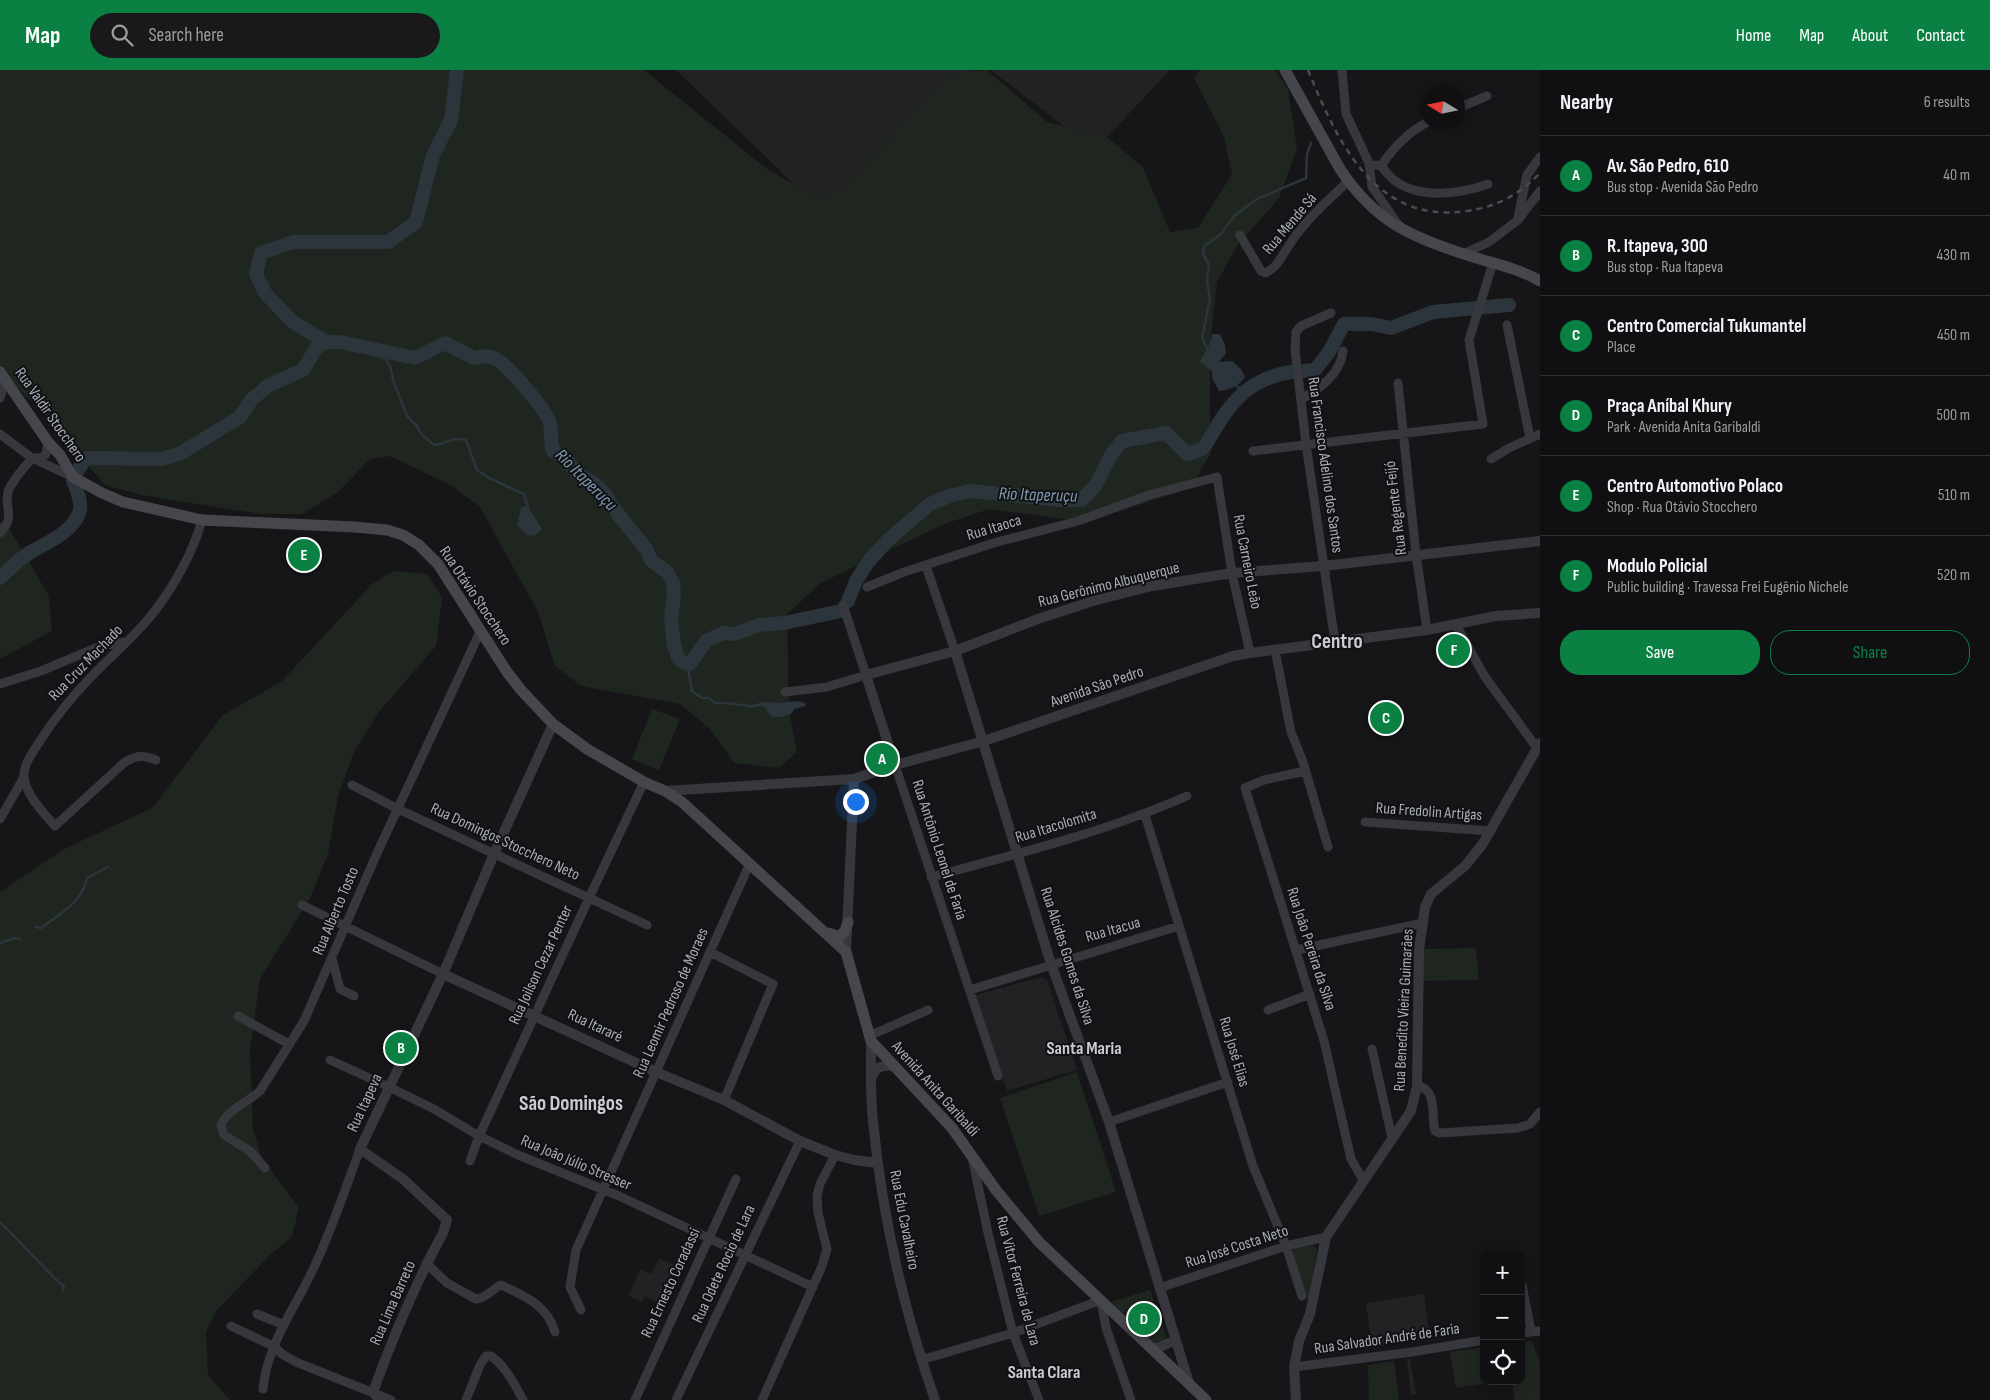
<!DOCTYPE html>
<meta charset="utf-8">
<style>
body{margin:0;font-family:"Sofia Sans Condensed",sans-serif;background:#19191b;color:#f1f3f6}
.controls{position:absolute;right:15px;bottom:15px;display:grid;overflow:hidden;border-radius:10px;box-shadow:0 2px 12px #0003}
.controls button{width:45px;height:45px;display:grid;place-items:center;padding:0;border:0;border-bottom:1px solid #303032;background:#101012;color:#f1f3f6;font:25px sans-serif}
.compass{position:absolute;left:1420px;top:15px;width:45px;height:45px;border-radius:50%;background:#101012;box-shadow:0 2px 12px #0003;rotate:280deg}
.you{position:absolute;left:855px;top:731px;width:18px;height:18px;margin:-12px;border:4px solid #fff;border-radius:50%;background:#1a73e8;box-shadow:0 0 0 8px #1a73e833}
.badge{display:grid;place-items:center;width:32px;height:32px;border-radius:50%;background:#0b8043;color:#fff;font-size:16px;font-weight:700}
.pin{position:absolute;translate:-50% -50%;border:2px solid #fff;box-shadow:0 1px 5px #0006}
.list{margin:0;padding:0;list-style:none}
h2{display:flex;justify-content:space-between;align-items:center;height:65px;margin:0;padding:0 20px;font-size:21px}
h2 small{font-size:16px;font-weight:400;color:#9c9d9f}
.list li{display:grid;grid-template-columns:32px 1fr auto;gap:15px;align-items:center;box-sizing:border-box;height:80px;padding:0 20px;border-top:1px solid #303032}
.list b{display:block;font-size:19px;white-space:nowrap}
.list p{margin:0;font-size:16px;white-space:nowrap;color:#9c9d9f}
.list em{font-size:16px;font-style:normal;color:#9c9d9f}
.actions{display:flex;gap:10px;padding:15px 20px}
.actions a{flex:1;padding:11px 0;border:1px solid #0b8043;border-radius:20px;text-align:center;font-size:18px;color:#0b8043}
.actions .main{background:#0b8043;color:#fff}
.icon{flex:none;width:28px;height:28px;fill:none;stroke:currentColor;stroke-width:2;stroke-linecap:round;stroke-linejoin:round}
.map{position:relative;flex:none;width:1540px;height:1330px;overflow:hidden}
header{display:flex;align-items:center;gap:30px;box-sizing:border-box;height:70px;padding:0 25px;background:#0b8043;color:#fff}
header strong{font-size:24px}
nav{display:flex;gap:28px;margin-inline-start:auto;font-size:18px}
.search{width:350px;height:45px;background:#19191b;display:flex;align-items:center;gap:12px;box-sizing:border-box;padding:0 18px;border-radius:28px;color:#9c9d9f;font-size:19px}
main{display:flex}
aside{flex:1;background:#101012}
.map>svg:first-child{display:block}
.built{fill:#222225}
.green{fill:#1e261f}
.water{fill:#2c353c}
.lines{fill:none;stroke-linecap:round;stroke-linejoin:round}
.stream{stroke:#2c353c;stroke-width:2.5}
.river{stroke:#2c353c;stroke-width:14}
.minor{stroke:#37383d;stroke-width:9}
.tertiary{stroke:#37383d;stroke-width:10}
.secondary{stroke:#45474d;stroke-width:11}
.rail{stroke:#4a4c52;stroke-width:2.5;stroke-dasharray:6 5;stroke-linecap:butt}
.labels{text-anchor:middle;dominant-baseline:central;stroke-width:4;stroke-linejoin:round;paint-order:stroke}
.street-label{font-size:16px;fill:#a8adb8;stroke:#111113}
.water-label{font-size:18px;font-style:italic;fill:#7f9bb3;stroke:#111113}
.neighbourhood-label{font-size:18px;font-weight:bold;fill:#c9ccd4;stroke:#111113}
.district-label{font-size:21px;font-weight:bold;fill:#c9ccd4;stroke:#111113}
</style>
<header>
<strong>Map</strong>
<div class="search"><svg class="icon" aria-label="search" viewBox="0 0 24 24"><circle cx="10" cy="10" r="6"/><path d="M15 15l6 6"/></svg>Search here</div>
<nav><a>Home</a><a>Map</a><a>About</a><a>Contact</a></nav>
</header>
<main>
<div class="map">
<svg width="1540" height="1330" viewBox="0 0 1540 1330">
<rect width="100%" height="100%" fill="#161618"/>
<path class="built" d="M676,0H975L836,155Z
M991,0H1170L1095,80Z
M1041,907L1047,910L1077,1000L1007,1021L976,925Z
M659,1188L679,1197L662,1235L645,1226L642,1232L629,1226L640,1199L652,1204Z
M1424,1224L1430,1269L1372,1277L1366,1233Z"/>
<path class="green" d="M0,0H644L767,99L817,127L842,119L950,4L987,0L1047,52L1108,68L1143,97L1170,162L1198,158L1232,104L1224,67L1194,8L1200,0H1275L1288,19L1297,79L1279,128L1237,176L1217,212L1210,276V384L1191,418L1086,452L989,439L944,454L821,513L787,544L789,641L797,682L779,698L734,693L710,659L680,634L581,616L555,596L538,542L480,437L452,416L390,386L370,389L337,423L302,444H260L141,425L105,415L65,369L48,347L0,301Z
M0,451L9,458L49,526L52,561L0,589Z
M393,501L427,504L442,527L436,576L379,642L353,684L338,727L328,784L310,828L260,909L250,979L253,1059L263,1091L299,1137L292,1167L272,1183L217,1240L206,1262L208,1305L230,1330H0V822L64,779L152,738L223,645L282,611L372,514Z
M652,639L680,649L659,700L632,689Z
M1476,878L1479,910L1421,911L1422,879Z
M1077,1002L1116,1122L1039,1146L1000,1028Z
M1313,1175L1317,1180L1309,1228H1307L1292,1183L1294,1179Z
M1150,1220L1166,1266L1164,1271L1155,1275L1111,1232Z
M1530,1271L1533,1273L1540,1294V1330H1515L1512,1311H1521V1272Z
M1484,1277V1311H1499L1456,1318L1450,1282Z
M1407,1289H1410L1416,1324H1411Z
M1394,1291L1399,1330H1369L1368,1295Z"/>
<path class="water" d="M1212,264H1220L1225,275L1226,283L1219,292L1232,291L1241,299L1245,307C1239,316 1230,320 1219,321L1212,308V301L1200,292C1204,282 1211,276 1212,264Z
M527,435L542,459L534,466L527,465L517,455L521,438Z
M795,631L806,633L805,636L794,639L792,643C781,648 770,651 765,637L761,636L750,638L747,636L764,632L783,633Z"/>
<g class="lines">
<path class="stream" d="M1208,280L1202,268L1210,229L1207,210L1209,195L1203,184L1204,176L1220,165L1235,145L1257,129L1306,108L1307,84L1311,73
M379,281L390,296L393,310L407,346L417,356L421,364L434,375C445,374 454,366 466,370L477,400L489,408L524,424L528,438
M1234,314L1243,321
M687,593L692,621L702,628H709L715,633C727,632 737,635 750,636
M36,857L41,858C58,846 84,830 87,808L108,797
M0,873L15,868L20,869
M0,1152C22,1173 41,1196 64,1217L63,1221"/>
<path class="river" d="M326,272L293,252L265,223L256,204L261,183L293,172H388L416,152L433,85L451,50L457,0
M1304,301L1315,300L1329,282L1344,254H1372L1391,258L1433,242L1509,235
M78,400L86,388L162,389L181,383L240,347L252,329L269,315L303,300L316,278L326,272H340L415,288L445,273L474,288C482,286 489,285 496,289C509,296 543,337 549,350C553,360 549,371 553,381L564,387L578,404L594,413L604,423L617,443L647,480L651,490L668,503L673,513L674,525L671,548L674,575L678,588L683,592L690,594L706,571L723,563L735,564L759,555L784,553L841,541
M0,508C9,499 18,490 29,483C46,473 72,463 79,443C83,433 76,419 73,410
M848,531L856,511L868,492L887,471L930,434L952,425L971,421L1060,430H1082L1096,415L1111,385L1122,371L1166,363L1187,384L1200,380L1205,376C1227,338 1244,309 1291,302"/>
<path class="minor" d="M1342,0L1346,44L1369,93L1372,117L1400,157
M1458,38L1487,26
M1376,95L1381,96C1393,78 1408,62 1428,52
M1381,96C1385,100 1389,106 1394,110C1420,130 1460,124 1488,114
M1518,147L1527,105L1540,87
M1240,165L1261,201L1265,203C1276,199 1281,187 1288,177C1303,152 1327,132 1348,111
M1463,184L1489,172L1518,150L1540,121
M1331,243L1301,256L1296,262L1295,280L1306,374L1335,572
M1507,255L1530,368
M1398,313L1416,484L1427,560
M0,328L5,310
M1302,329C1321,317 1340,305 1343,281
M0,364L32,388L73,407
M1253,381L1483,354L1469,270L1493,193
M1491,389L1509,378L1540,364
M0,463C16,447 4,439 8,422C12,410 24,398 32,388H41L46,384L48,372
M926,496L955,581
M867,517L904,502L997,472L1078,451L1149,425L1217,407L1232,503L1250,583
M1456,555L1485,607L1537,678
M1275,580L1291,662L1303,692L1328,777
M0,614L41,601L103,575L126,572
M785,622L827,617L866,605L843,535
M156,690C144,685 137,685 125,692L55,756C43,742 25,725 24,705C24,693 33,682 40,671C54,649 70,629 89,609C109,588 132,569 150,547C172,520 193,483 202,450
M895,695L998,1006
M1305,701L1264,710L1245,718L1324,971L1351,1089L1363,1110
M352,715L398,739L647,855
M1145,745L1253,1096L1286,1176L1302,1226
M0,749L24,707
M1365,752L1491,761
M931,807C1017,784 1105,762 1187,726
M302,835L443,904
M1296,880L1423,853
M710,882L773,914L724,1030
M332,888L340,919L354,926
M970,920L1179,856
M1268,940L1310,924
M238,946L289,974
M869,966L928,940
M1372,979L1392,1068
M330,990L389,1017L434,1039L479,1066L518,1085L619,1126L813,1217
M1417,1016C1438,1018 1431,1046 1435,1061L1440,1063L1518,1058L1530,1054L1540,1042
M1109,1052L1228,1012
M972,1087L988,1163L1013,1263L1039,1330
M470,1091L479,1066L589,828L644,712
M265,1098L250,1081L224,1065L221,1055C227,1040 248,1032 260,1021L304,951L378,781L480,562
M426,1193L447,1213L476,1229C487,1228 492,1219 501,1215C525,1226 547,1235 555,1262
M1522,1215L1531,1261
M1159,1218L1286,1176L1326,1167
M581,1240L570,1217L576,1180L750,793
M257,1244L284,1255
M231,1256L275,1277L282,1284L296,1292L391,1330
M1521,1263L1540,1261
M921,1290L1013,1263L1101,1230L1106,1258L1131,1330
M1294,1297L1412,1282L1484,1270
M263,1319C267,1273 298,1234 316,1193C333,1156 346,1117 360,1079
M466,1330L480,1295L486,1286H491C506,1297 514,1313 523,1330
M635,1330L736,1109
M676,1330L800,1071
M762,1330L822,1196L827,1179L818,1143L817,1126L820,1114L835,1085"/>
<path class="tertiary" d="M955,581L1051,894L1109,1052L1189,1313
M895,695L866,605L955,581L1038,549L1093,531L1152,516L1232,503L1323,496L1540,471
M665,721L854,709L895,695L984,671L1233,586L1250,583L1427,560L1496,546L1540,543
M846,882L854,709
M443,904L656,1002L724,1030L800,1071L835,1085L854,1090L878,1093
M871,971C871,998 870,1025 873,1051C882,1145 904,1241 935,1330
M872,1007C875,997 882,995 892,996
M1152,1279L1160,1277L1175,1270
M379,1330L373,1322C393,1267 415,1214 443,1163L447,1150L403,1109L360,1079L443,904L494,784L553,654
M1296,1330L1294,1297L1299,1271L1310,1244L1326,1167L1411,1041L1417,1016L1419,880L1425,837L1431,824L1465,796L1482,775L1540,673"/>
<path class="secondary" d="M1285,0L1340,99C1374,150 1408,166 1464,184C1490,193 1516,197 1540,211
M0,302L48,372L60,385L73,407L102,423L123,432L202,450L355,457L387,460L403,465L419,475L438,494L507,602L521,620L553,654L587,679L644,712L665,721L682,732L846,882L871,971L952,1058L996,1120L1039,1172L1206,1330
M828,863L839,867L845,861L848,852"/>
<path class="rail" d="M1308,0C1337,71 1375,155 1467,141C1499,136 1518,125 1540,103"/>
</g>
<g class="labels">
<g class="street-label">
<text transform="translate(1290 154) rotate(-50)">Rua Mende Sá</text>
<text transform="translate(50 345) rotate(55)">Rua Valdir Stocchero</text>
<text transform="translate(1325 395) rotate(82)">Rua Francisco Adelino dos Santos</text>
<text transform="translate(1396 438) rotate(-97)">Rua Regente Feijó</text>
<text transform="translate(994 458) rotate(-17)">Rua Itaoca</text>
<text transform="translate(1247 492) rotate(79)">Rua Carneiro Leão</text>
<text transform="translate(1109 515) rotate(-14)">Rua Gerônimo Albuquerque</text>
<text transform="translate(475 526) rotate(56)">Rua Otávio Stocchero</text>
<text transform="translate(86 593) rotate(-46)">Rua Cruz Machado</text>
<text transform="translate(1097 617) rotate(-19)">Avenida São Pedro</text>
<text transform="translate(1429 742) rotate(4)">Rua Fredolin Artigas</text>
<text transform="translate(1056 756) rotate(-17)">Rua Itacolomita</text>
<text transform="translate(505 772) rotate(25)">Rua Domingos Stocchero Neto</text>
<text transform="translate(939 780) rotate(72)">Rua Antônio Leonel de Faria</text>
<text transform="translate(336 841) rotate(-67)">Rua Alberto Tosto</text>
<text transform="translate(1113 860) rotate(-16)">Rua Itacua</text>
<text transform="translate(1311 879) rotate(72)">Rua João Pereira da Silva</text>
<text transform="translate(1067 886) rotate(72)">Rua Alcides Gomes da Silva</text>
<text transform="translate(541 895) rotate(-65)">Rua Joilson Cezar Penter</text>
<text transform="translate(671 933) rotate(-66)">Rua Leomir Pedroso de Moraes</text>
<text transform="translate(1404 940) rotate(-87)">Rua Benedito Vieira Guimarães</text>
<text transform="translate(595 956) rotate(25)">Rua Itararé</text>
<text transform="translate(1234 982) rotate(73)">Rua José Elias</text>
<text transform="translate(935 1019) rotate(48)">Avenida Anita Garibaldi</text>
<text transform="translate(365 1033) rotate(-65)">Rua Itapeva</text>
<text transform="translate(576 1093) rotate(23)">Rua João Júlio Stresser</text>
<text transform="translate(904 1150) rotate(79)">Rua Edu Cavalheiro</text>
<text transform="translate(1237 1177) rotate(-18)">Rua José Costa Neto</text>
<text transform="translate(724 1194) rotate(-65)">Rua Odete Rocio de Lara</text>
<text transform="translate(1018 1211) rotate(75)">Rua Vitor Ferreira de Lara</text>
<text transform="translate(671 1213) rotate(-65)">Rua Ernesto Coradassi</text>
<text transform="translate(393 1233) rotate(-66)">Rua Lima Barreto</text>
<text transform="translate(1387 1269) rotate(-8)">Rua Salvador André de Faria</text>
</g>
<g class="water-label">
<text transform="translate(586 410) rotate(45)">Rio Itaperuçu</text>
<text transform="translate(1038 425) rotate(2)">Rio Itaperuçu</text>
</g>
<g class="neighbourhood-label">
<text x="1084" y="978">Santa Maria</text>
<text x="1044" y="1302">Santa Clara</text>
</g>
<g class="district-label">
<text x="1337" y="571">Centro</text>
<text x="571" y="1033">São Domingos</text>
</g>
</g>
</svg>
<div class="controls">
<button>+</button>
<button>−</button>
<button><svg class="icon" aria-label="locate" viewBox="0 0 24 24"><circle cx="12" cy="12" r="6"/><path d="M12 2v4M12 18v4M2 12h4M18 12h4"/></svg></button>
</div>
<svg class="compass" viewBox="-18 -18 36 36"><path d="M0-13l5 13h-10z" fill="#e53935"/><path d="M0 13l5-13h-10z" fill="#9c9d9f"/></svg>
<div class="you"></div>
<div class="pin badge" style="left:882px;top:689px">A</div>
<div class="pin badge" style="left:401px;top:978px">B</div>
<div class="pin badge" style="left:1386px;top:648px">C</div>
<div class="pin badge" style="left:1144px;top:1249px">D</div>
<div class="pin badge" style="left:304px;top:485px">E</div>
<div class="pin badge" style="left:1454px;top:580px">F</div>
</div>
<aside>
<h2>Nearby<small>6 results</small></h2>
<ul class="list">
<li><span class="badge">A</span><div><b>Av. São Pedro, 610</b><p>Bus stop · Avenida São Pedro</p></div><em>40 m</em></li>
<li><span class="badge">B</span><div><b>R. Itapeva, 300</b><p>Bus stop · Rua Itapeva</p></div><em>430 m</em></li>
<li><span class="badge">C</span><div><b>Centro Comercial Tukumantel</b><p>Place</p></div><em>450 m</em></li>
<li><span class="badge">D</span><div><b>Praça Aníbal Khury</b><p>Park · Avenida Anita Garibaldi</p></div><em>500 m</em></li>
<li><span class="badge">E</span><div><b>Centro Automotivo Polaco</b><p>Shop · Rua Otávio Stocchero</p></div><em>510 m</em></li>
<li><span class="badge">F</span><div><b>Modulo Policial</b><p>Public building · Travessa Frei Eugênio Nichele</p></div><em>520 m</em></li>
</ul>
<div class="actions"><a class="main">Save</a><a>Share</a></div>
</aside>
</main>
